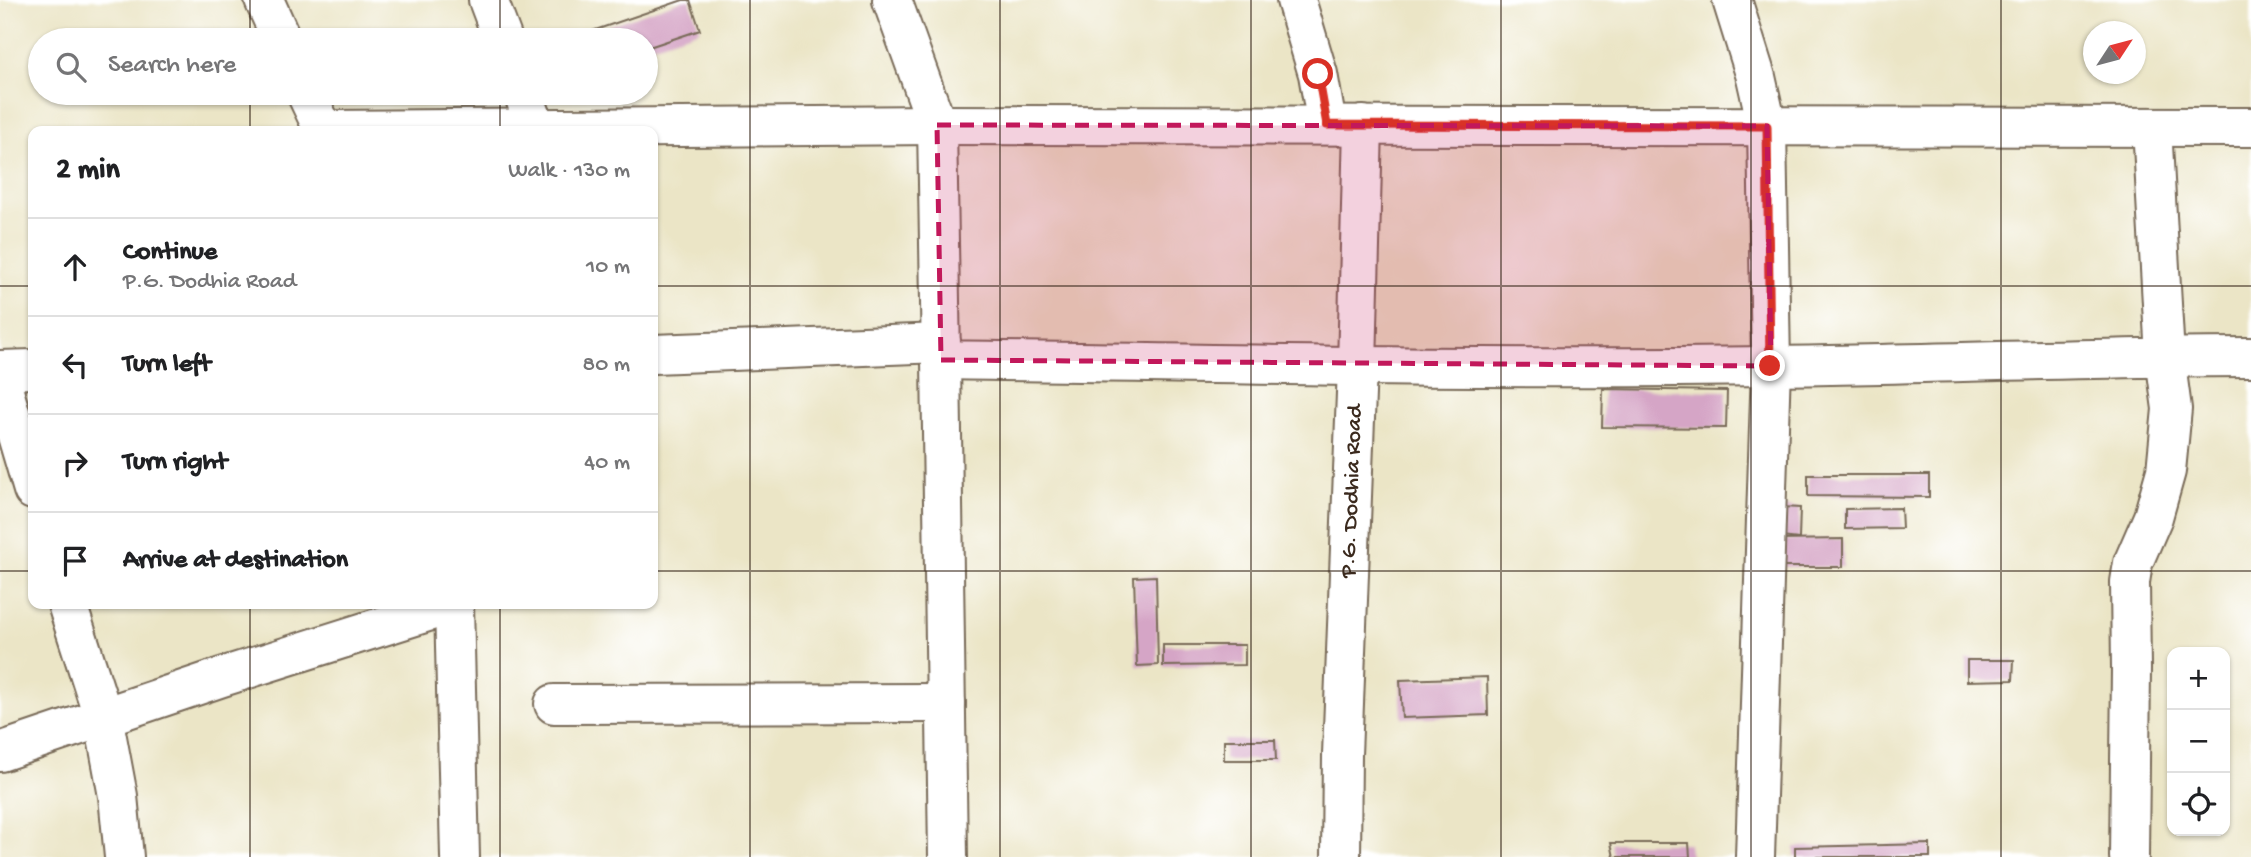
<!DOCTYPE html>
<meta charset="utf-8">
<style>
body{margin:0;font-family:"Gochi Hand",sans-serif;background:#f6f6f6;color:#202124}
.controls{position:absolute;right:21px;bottom:21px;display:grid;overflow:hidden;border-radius:14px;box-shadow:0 2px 5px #0004}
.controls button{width:63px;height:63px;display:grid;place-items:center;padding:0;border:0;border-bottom:2px solid #e0e0e0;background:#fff;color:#202124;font:35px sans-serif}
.compass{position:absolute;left:2083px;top:21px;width:63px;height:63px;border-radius:50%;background:#fff;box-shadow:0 2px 5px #0004;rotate:54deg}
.stop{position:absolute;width:21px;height:21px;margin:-16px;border:5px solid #d93025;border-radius:50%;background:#fff}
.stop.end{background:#d93025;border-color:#fff;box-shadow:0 2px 7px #0008}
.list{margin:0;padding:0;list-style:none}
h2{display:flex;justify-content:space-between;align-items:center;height:91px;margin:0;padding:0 28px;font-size:30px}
h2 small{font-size:23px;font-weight:400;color:#757577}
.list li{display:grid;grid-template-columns:46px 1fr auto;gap:21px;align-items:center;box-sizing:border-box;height:98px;padding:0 28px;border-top:2px solid #e0e0e0}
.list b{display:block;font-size:26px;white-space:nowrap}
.list p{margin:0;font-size:23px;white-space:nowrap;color:#757577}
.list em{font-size:23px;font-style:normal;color:#757577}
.icon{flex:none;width:38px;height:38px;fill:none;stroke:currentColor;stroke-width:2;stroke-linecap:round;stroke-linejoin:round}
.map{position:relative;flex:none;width:2251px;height:857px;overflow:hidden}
.search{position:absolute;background:#fff;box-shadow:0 2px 5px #0004;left:28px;top:28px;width:630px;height:77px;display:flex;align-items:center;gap:18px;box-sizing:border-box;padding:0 24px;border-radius:38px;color:#757577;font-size:26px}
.panel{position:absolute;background:#fff;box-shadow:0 2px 5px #0004;left:28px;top:126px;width:630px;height:483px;border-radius:14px}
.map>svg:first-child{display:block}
.building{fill:#d5a5c6}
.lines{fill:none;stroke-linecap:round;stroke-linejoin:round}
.minor-casing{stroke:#796b59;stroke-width:42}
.minor{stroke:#fff;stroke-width:38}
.route{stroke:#d93025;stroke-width:9}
.marked{fill:#c2185b;fill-opacity:0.2;stroke:#c2185b;stroke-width:5;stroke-dasharray:14 9;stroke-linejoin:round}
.grid{fill:none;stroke:#3b2a1e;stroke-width:2;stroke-opacity:0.55}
.labels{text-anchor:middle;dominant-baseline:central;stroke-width:5;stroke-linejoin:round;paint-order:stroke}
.street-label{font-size:23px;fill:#3b2a1e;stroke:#fff}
</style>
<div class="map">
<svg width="2251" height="857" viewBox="0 0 2251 857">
<rect width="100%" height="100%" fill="#fff"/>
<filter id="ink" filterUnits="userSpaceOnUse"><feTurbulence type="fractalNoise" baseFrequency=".0143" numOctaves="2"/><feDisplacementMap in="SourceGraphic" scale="14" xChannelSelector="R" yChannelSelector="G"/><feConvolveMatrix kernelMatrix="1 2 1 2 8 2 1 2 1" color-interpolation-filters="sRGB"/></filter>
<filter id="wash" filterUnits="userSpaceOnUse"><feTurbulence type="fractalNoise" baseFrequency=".00686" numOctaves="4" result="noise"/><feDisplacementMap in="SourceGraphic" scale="28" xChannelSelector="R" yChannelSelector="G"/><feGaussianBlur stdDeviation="1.57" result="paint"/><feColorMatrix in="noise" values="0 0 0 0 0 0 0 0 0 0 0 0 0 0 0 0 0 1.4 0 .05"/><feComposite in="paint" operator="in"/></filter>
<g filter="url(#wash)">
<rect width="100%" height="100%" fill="#ebe5c6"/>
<g id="blocks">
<path class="building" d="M683,0H690L700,30L646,48V40H566Z
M1603,389L1727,391L1726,428L1602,427Z
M1808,475H1929V497L1808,496Z
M1782,507L1800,508L1799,539L1781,537Z
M1901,508L1902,528L1845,529V509Z
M1843,539V567H1778V540Z
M1156,576L1158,665L1137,666L1134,577Z
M1163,645H1245V665L1163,666Z
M1967,660H2014L2013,680L1967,681Z
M1487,677L1488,715L1402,718L1400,680Z
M1224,740H1275L1276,760H1224Z
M1611,843H1689L1690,857H1614Z
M1930,844V857H1795V847Z"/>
</g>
</g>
<g filter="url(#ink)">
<use href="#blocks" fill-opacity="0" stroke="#796b59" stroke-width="2"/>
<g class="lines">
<g class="minor-casing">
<g id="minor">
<path d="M264,0L282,40"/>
<path d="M488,0L503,40"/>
<path d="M892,0L937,125L941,360C1218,364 1494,370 1771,366C1931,364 2091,357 2251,357"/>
<path d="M1296,0L1318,74L1327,125"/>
<path d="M1732,0L1756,77L1767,126L1771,366L1755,857"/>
<path d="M306,93L324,131"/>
<path d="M523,93L536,128"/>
<path d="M323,130L937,125L2251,127"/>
<path d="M653,354L941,343"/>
<path d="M941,360L948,857"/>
<path d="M0,370L33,369"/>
<path d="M0,378L33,490"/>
<path d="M67,604L103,716L118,796L124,857"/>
<path d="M454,604L460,857"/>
<path d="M554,704L946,703"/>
<path d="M0,752L222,677L453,604"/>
<path id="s1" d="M1341,857L1342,755L1357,367L1363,125"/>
<path d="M2129,857L2131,669L2130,582L2133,563L2153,517L2166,471L2172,409L2165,357L2152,127"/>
</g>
</g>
<use href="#minor" class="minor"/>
</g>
</g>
<g class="lines" filter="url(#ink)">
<path class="route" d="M1318,74L1327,125L1767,126L1770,366"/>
</g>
<path class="marked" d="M937,125L1767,126L1771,366L941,360Z"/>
<path class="grid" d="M250,0V40M500,0V40M750,0V857M1000,0V857M1251,0V857M1501,0V857M1751,0V857M2001,0V857M250,93V131M500,93V131M0,286H33M653,286H2251M0,571H33M653,571H2251M250,604V857M500,604V857"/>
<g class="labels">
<g class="street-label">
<text stroke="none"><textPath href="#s1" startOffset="366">P.G. Dodhia Road</textPath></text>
</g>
</g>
</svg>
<div class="controls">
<button>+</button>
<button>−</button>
<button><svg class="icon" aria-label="locate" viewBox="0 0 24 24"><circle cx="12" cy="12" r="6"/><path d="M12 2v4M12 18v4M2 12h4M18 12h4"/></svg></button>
</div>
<svg class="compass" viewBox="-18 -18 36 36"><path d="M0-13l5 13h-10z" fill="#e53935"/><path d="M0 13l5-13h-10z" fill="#757577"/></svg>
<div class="stop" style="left:1318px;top:74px"></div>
<div class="stop end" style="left:1770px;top:366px"></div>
<div class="search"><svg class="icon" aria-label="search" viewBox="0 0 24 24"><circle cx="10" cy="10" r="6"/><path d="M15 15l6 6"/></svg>Search here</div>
<section class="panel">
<h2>2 min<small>Walk · 130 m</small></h2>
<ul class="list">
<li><svg class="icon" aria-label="ahead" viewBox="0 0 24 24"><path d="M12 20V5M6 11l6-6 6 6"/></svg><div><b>Continue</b><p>P.G. Dodhia Road</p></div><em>10 m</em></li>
<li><svg class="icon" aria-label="left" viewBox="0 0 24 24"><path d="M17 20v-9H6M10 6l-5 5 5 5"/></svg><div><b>Turn left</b></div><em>80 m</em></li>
<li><svg class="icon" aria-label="right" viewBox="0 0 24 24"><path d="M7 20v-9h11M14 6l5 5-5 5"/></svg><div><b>Turn right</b></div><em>40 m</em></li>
<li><svg class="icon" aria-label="arrive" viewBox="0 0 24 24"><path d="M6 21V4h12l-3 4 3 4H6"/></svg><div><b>Arrive at destination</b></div></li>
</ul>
</section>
</div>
